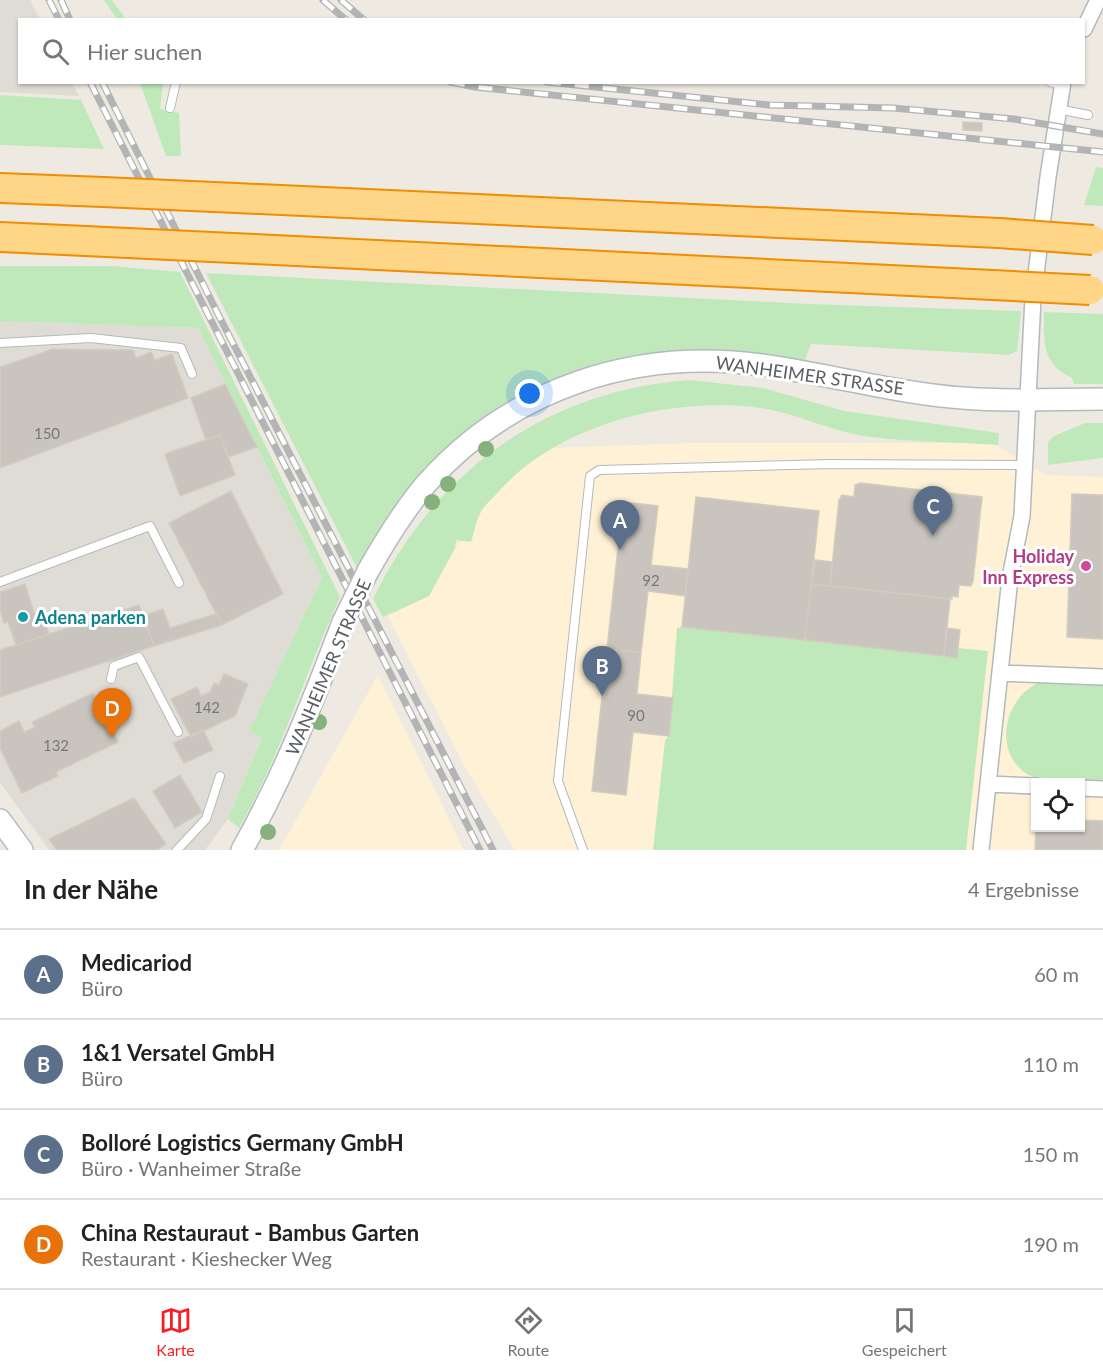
<!DOCTYPE html>
<html lang="de">
<meta charset="utf-8">
<style>
body{margin:0;font-family:Lato,sans-serif;background:#f2f2f2;color:#222}
.controls{position:absolute;right:18px;bottom:18px;display:grid;overflow:hidden;border-radius:0px;box-shadow:0 2px 4px #0004}
.controls button{width:54px;height:54px;display:grid;place-items:center;padding:0;border:0;border-bottom:2px solid #e0e0e0;background:#fff;color:#222;font:30px sans-serif}
.you{position:absolute;left:530px;top:394px;width:21px;height:21px;margin:-15px;border:4px solid #fff;border-radius:50%;background:#1a73e8;box-shadow:0 0 0 9px #1a73e833}
.badge{display:grid;place-items:center;width:39px;height:39px;border-radius:50%;background:#f91d22;color:#fff;font-size:20px;font-weight:700}
.pin{position:absolute;translate:-50% -50px;filter:drop-shadow(0 2px 3px #0008)}
.pin::after{content:'';position:absolute;top:32px;width:21px;height:18px;background:inherit;clip-path:polygon(0 0,100% 0,50% 100%)}
.list{margin:0;padding:0;list-style:none}
h2{display:flex;justify-content:space-between;align-items:center;height:78px;margin:0;padding:0 24px;font-size:26px}
h2 small{font-size:20px;font-weight:400;color:#767676}
.list li{display:grid;grid-template-columns:39px 1fr auto;gap:18px;align-items:center;box-sizing:border-box;height:90px;padding:0 24px;border-top:2px solid #e0e0e0}
.list b{display:block;font-size:22px;white-space:nowrap}
.list p{margin:0;font-size:20px;white-space:nowrap;color:#767676}
.list em{font-size:20px;font-style:normal;color:#767676}
.icon{flex:none;width:33px;height:33px;fill:none;stroke:currentColor;stroke-width:2;stroke-linecap:round;stroke-linejoin:round}
.map{position:relative;flex:none;width:1103px;height:850px;overflow:hidden}
.search{position:absolute;background:#fff;box-shadow:0 2px 4px #0004;left:18px;right:18px;top:18px;height:66px;display:flex;align-items:center;gap:15px;box-sizing:border-box;padding:0 21px;border-radius:0px;color:#767676;font-size:22px}
.sheet{height:438px;background:#fff}
nav{display:flex;justify-content:space-around;align-items:center;box-sizing:border-box;height:84px;border-top:2px solid #e0e0e0;background:#fff;font-size:16px;color:#767676}
nav a{display:grid;justify-items:center;gap:3px}
nav .on{color:#f91d22}
.map>svg:first-child{display:block}
.commercial{fill:#fff1d6;fill-rule:evenodd}
.industrial{fill:#dfdcd6}
.green{fill:#c0e9bb}
.building{fill:#c9c5be;stroke:#d4cbbf;stroke-width:1.5}
.lines{fill:none;stroke-linecap:round;stroke-linejoin:round}
.lane-casing{stroke:#b4b9bd;stroke-width:10}
.street-casing{stroke:#b4b9bd;stroke-width:18}
.secondary-casing{stroke:#b5babf;stroke-width:24}
.highway-casing{stroke:#f08d00;stroke-width:32}
.lane{stroke:#fff;stroke-width:8}
.street{stroke:#fff;stroke-width:15}
.secondary{stroke:#fff;stroke-width:21}
.highway{stroke:#ffd588;stroke-width:28}
.rail-casing{stroke:#b3b4b5;stroke-width:7}
.rail{stroke:#fff;stroke-width:4.5;stroke-dasharray:14;stroke-linecap:butt}
.secondary-bridge-casing{stroke:#b5babf;stroke-width:24;stroke-linecap:butt}
.highway-bridge-casing{stroke:#f08d00;stroke-width:32;stroke-linecap:butt}
.secondary-bridge{stroke:#fff;stroke-width:21}
.highway-bridge{stroke:#ffd588;stroke-width:28}
.tree{fill:#86b17d}
.hotel-dot{fill:#d1479c;stroke:#fff;stroke-width:2}
.culture-dot{fill:#0f9aa8;stroke:#fff;stroke-width:2}
.labels{text-anchor:middle;dominant-baseline:central;stroke-width:6;stroke-linejoin:round;paint-order:stroke}
.number-label{font-size:15px;fill:#76787a}
.street-label{font-size:18px;fill:#5a5f64;stroke:#fff}
.hotel-label{font-size:18px;font-weight:bold;fill:#b23c85;stroke:#fff;text-anchor:end}
.culture-label{font-size:18px;font-weight:bold;fill:#0d838f;stroke:#fff;text-anchor:start}
</style>
<div class="map">
<svg width="1103" height="850" viewBox="0 0 1103 850">
<rect width="100%" height="100%" fill="#eeeae1"/>
<path class="commercial" d="M694,443H992L1047,475L1103,477V850H515L465,767L388,616L429,596L458,544L481,511L513,476L549,448ZM1036,782H1080V828H1036Z
M378,675L464,850H279Z"/>
<path class="industrial" d="M0,0H30L40,19L20,20V82L72,83L79,96L0,92Z
M0,321L198,328L322,578L249,731L262,736L228,819L205,850H49L0,782Z"/>
<path class="green" d="M104,0H112L126,19H117Z
M140,83H163L160,109L179,113L181,156H166Z
M0,95L81,100L104,149L0,145Z
M1096,167L1103,168V206L1084,205Z
M0,266H112L180,272L340,597C305,674 281,754 239,828L228,819L262,737L249,731L322,578L198,328L0,321Z
M206,273L809,304L1021,311L1017,351L1009,355L811,344L805,360L755,353H666L635,357L601,365L507,407L358,570Z
M1044,312L1103,314V384H1074L1072,378C1041,364 1044,341 1044,312Z
M689,380L763,388L844,411L999,433L998,445C956,442 913,442 871,437C830,432 794,411 753,407C665,398 559,425 499,491C493,498 485,504 481,512C476,520 474,533 471,542L456,540L455,548L429,596L383,617L373,599C436,470 546,391 689,380Z
M1085,423H1103V458L1048,465V442L1054,436Z
M682,627L957,657L958,648L988,651L966,850H653L665,740L669,736L677,628Z
M1041,682L1103,684V782L1033,777C991,759 1002,696 1041,682Z"/>
<path class="building" d="M963,122L982,123V131L963,130Z
M53,349L133,350L136,358L151,352L155,360L172,354L188,398L0,468V367Z
M225,384L257,447L228,457L220,435L206,440L191,398Z
M220,435L235,475L180,496L165,454Z
M860,483L982,497L973,581L971,586L959,585L958,597L952,596V599L830,586L839,500L842,495L854,497L855,485Z
M231,491L283,594L222,625L169,523Z
M1072,494L1103,495V639L1067,637Z
M696,497L819,511L805,640L682,627Z
M623,502L658,506L651,565L688,569L685,596L648,591L641,653L607,649Z
M815,560L832,562L830,586L811,584Z
M25,584L34,613L41,611L49,634L16,645L8,622L4,623L0,609V592Z
M811,584L950,599L944,656L805,640Z
M139,605L154,646L0,697V650Z
M163,609L170,628L216,614L222,625L154,646L143,616Z
M946,628L960,630L957,658L944,656Z
M607,649L641,653L637,694L673,698L669,736L633,732L626,795L592,791Z
M224,674L248,684L235,716L191,737L171,699L197,687L201,696L210,692L214,683L219,685Z
M93,693L118,742L56,772L58,776L22,793L0,748V731L19,721L24,732L35,727L32,722Z
M203,730L213,750L184,763L173,743Z
M180,775L202,812L175,828L153,791Z
M134,798L166,844L157,850H57L49,839Z
M1080,820L1103,821V850H1035L1036,828H1080Z"/>
<g class="lines">
<g class="lane-casing">
<path id="lane" d="M1050,82L1062,85
M170,108L176,82
M1058,109L1088,115
M0,343L91,338L181,348L192,374
M0,582L150,526L179,583
M111,679L114,666L139,657L178,732
M177,850L206,819L220,776
M583,850L558,781L590,476L599,470L830,464L1026,465"/>
</g>
<g class="street-casing">
<path id="street" d="M1084,29L1098,0
M1000,673L1103,677
M988,784L1036,786
M1080,788L1103,789
M981,850L1010,578L1022,516L1033,298L1048,177L1063,82"/>
</g>
<g class="secondary-casing">
<path id="secondary" d="M368,571C385,541 403,511 426,484C511,388 635,348 761,365C827,374 896,393 962,398C1009,402 1057,399 1103,399
M0,820L22,850
M242,850C284,775 313,702 343,622"/>
</g>
<g class="highway-casing">
<path id="highway" d="M0,188L103,192
M236,198L999,233
M0,237L128,243
M254,249L993,285"/>
</g>
<use href="#lane" class="lane"/>
<use href="#street" class="street"/>
<use href="#secondary" class="secondary"/>
<use href="#highway" class="highway"/>
<g class="rail-casing">
<path id="rail" d="M49,0L59,20
M61,0L70,20
M323,0L346,20
M341,0L364,20
M90,82L480,850
M102,82L220,318L493,850
M451,82L475,87L1103,152
M547,82L769,105L893,108L1014,119L1103,134"/>
</g>
<use href="#rail" class="rail"/>
<g class="secondary-bridge-casing">
<path id="secondary-bridge" d="M343,622L368,571"/>
</g>
<g class="highway-bridge-casing">
<path id="highway-bridge" d="M103,192L236,198
M999,233L1093,240
M128,243L254,249
M993,285L1090,290"/>
</g>
<use href="#secondary-bridge" class="secondary-bridge"/>
<use href="#highway-bridge" class="highway-bridge"/>
</g>
<g class="tree">
<circle cx="486" cy="449" r="8"/>
<circle cx="448" cy="484" r="8"/>
<circle cx="432" cy="502" r="8"/>
<circle cx="319" cy="722" r="8"/>
<circle cx="268" cy="832" r="8"/>
</g>
<circle class="hotel-dot" cx="1086" cy="566" r="6"/>
<circle class="culture-dot" cx="23" cy="617" r="6"/>
<g class="labels">
<g class="number-label">
<text x="47" y="433">150</text>
<text x="651" y="580">92</text>
<text x="207" y="707">142</text>
<text x="636" y="715">90</text>
<text x="56" y="745">132</text>
</g>
<g class="street-label">
<text transform="translate(810 375) rotate(8)">WANHEIMER STRASSE</text>
<text transform="translate(328 667) rotate(-67)">WANHEIMER STRASSE</text>
</g>
<g class="hotel-label">
<text x="1074" y="556">Holiday<tspan x="1074" dy="21">Inn Express</tspan></text>
</g>
<g class="culture-label">
<text x="35" y="617">Adena parken</text>
</g>
</g>
</svg>
<div class="controls">
<button><svg class="icon" aria-label="locate" viewBox="0 0 24 24"><circle cx="12" cy="12" r="6"/><path d="M12 2v4M12 18v4M2 12h4M18 12h4"/></svg></button>
</div>
<div class="you"></div>
<div class="pin badge" style="left:620px;top:550px;background:#5c6f8a">A</div>
<div class="pin badge" style="left:602px;top:696px;background:#5c6f8a">B</div>
<div class="pin badge" style="left:933px;top:536px;background:#5c6f8a">C</div>
<div class="pin badge" style="left:112px;top:738px;background:#e8710a">D</div>
<div class="search"><svg class="icon" aria-label="search" viewBox="0 0 24 24"><circle cx="10" cy="10" r="6"/><path d="M15 15l6 6"/></svg>Hier suchen</div>
</div>
<section class="sheet">
<h2>In der Nähe<small>4 Ergebnisse</small></h2>
<ul class="list">
<li><span class="badge" style="background:#5c6f8a">A</span><div><b>Medicariod</b><p>Büro</p></div><em>60 m</em></li>
<li><span class="badge" style="background:#5c6f8a">B</span><div><b>1&amp;1 Versatel GmbH</b><p>Büro</p></div><em>110 m</em></li>
<li><span class="badge" style="background:#5c6f8a">C</span><div><b>Bolloré Logistics Germany GmbH</b><p>Büro · Wanheimer Straße</p></div><em>150 m</em></li>
<li><span class="badge" style="background:#e8710a">D</span><div><b>China Restauraut - Bambus Garten</b><p>Restaurant · Kieshecker Weg</p></div><em>190 m</em></li>
</ul>
</section>
<nav>
<a class="on"><svg class="icon" aria-label="map" viewBox="0 0 24 24"><path d="M3 6l6-2 6 2 6-2v14l-6 2-6-2-6 2zM9 4v14M15 6v14"/></svg>Karte</a>
<a><svg class="icon" aria-label="directions" viewBox="0 0 24 24"><path d="M12 3l9 9-9 9-9-9zM9 14v-3h6M13 9l2 2-2 2"/></svg>Route</a>
<a><svg class="icon" aria-label="saved" viewBox="0 0 24 24"><path d="M7 4h10v16l-5-4-5 4z"/></svg>Gespeichert</a>
</nav>
